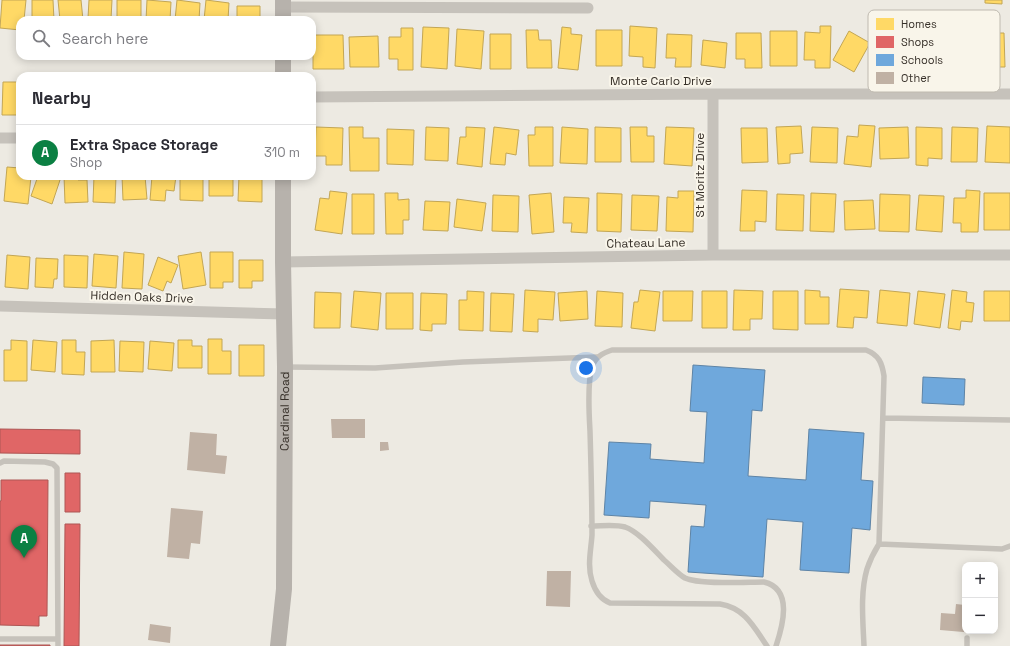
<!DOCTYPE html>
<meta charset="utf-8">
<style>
body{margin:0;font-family:"Space Grotesk",sans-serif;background:#f2f2f3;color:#2b2b33}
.controls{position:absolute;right:12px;bottom:12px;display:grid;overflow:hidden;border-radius:8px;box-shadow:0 2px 10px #0003}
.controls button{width:36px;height:36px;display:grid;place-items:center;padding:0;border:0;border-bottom:1px solid #e1e1e2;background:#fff;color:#2b2b33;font:20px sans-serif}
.you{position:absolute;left:586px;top:368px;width:14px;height:14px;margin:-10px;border:3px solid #fff;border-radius:50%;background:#1a73e8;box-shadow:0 0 0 6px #1a73e833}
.badge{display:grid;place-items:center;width:26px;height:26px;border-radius:50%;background:#0b8043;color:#fff;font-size:13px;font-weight:700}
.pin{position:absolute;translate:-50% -33px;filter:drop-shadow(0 1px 2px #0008)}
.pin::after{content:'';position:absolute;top:21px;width:14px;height:12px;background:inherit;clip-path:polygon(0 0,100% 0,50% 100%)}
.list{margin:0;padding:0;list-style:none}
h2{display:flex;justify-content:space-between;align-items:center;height:52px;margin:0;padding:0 16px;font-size:17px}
h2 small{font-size:13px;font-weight:400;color:#7c7c81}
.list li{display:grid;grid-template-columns:26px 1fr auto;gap:12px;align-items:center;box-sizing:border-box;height:56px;padding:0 16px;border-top:1px solid #e1e1e2}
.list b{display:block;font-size:15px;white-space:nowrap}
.list p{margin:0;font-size:13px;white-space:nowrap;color:#7c7c81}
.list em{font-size:13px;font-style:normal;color:#7c7c81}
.icon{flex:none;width:22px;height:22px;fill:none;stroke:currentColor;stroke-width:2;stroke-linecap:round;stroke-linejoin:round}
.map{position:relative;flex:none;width:1010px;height:646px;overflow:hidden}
.search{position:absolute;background:#fff;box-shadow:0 2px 10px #0003;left:16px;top:16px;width:300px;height:44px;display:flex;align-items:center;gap:10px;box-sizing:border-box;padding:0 14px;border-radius:12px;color:#7c7c81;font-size:15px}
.panel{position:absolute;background:#fff;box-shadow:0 2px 10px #0003;left:16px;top:72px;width:300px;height:108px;border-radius:12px}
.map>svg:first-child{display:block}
.homes{fill:#ffd966;stroke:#c3a654}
.shops{fill:#e06666;stroke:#ad5654}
.schools{fill:#6fa8dc;stroke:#5e84a6}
.building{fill:#c0b1a4}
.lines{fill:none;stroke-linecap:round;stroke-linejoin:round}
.lane{stroke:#c6c2bb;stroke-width:5.5}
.street{stroke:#c6c2bb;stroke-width:11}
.secondary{stroke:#b7b2ac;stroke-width:16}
.labels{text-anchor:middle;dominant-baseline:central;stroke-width:4;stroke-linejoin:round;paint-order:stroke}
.street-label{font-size:12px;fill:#373029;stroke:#f9f5ea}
.key{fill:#f9f5ea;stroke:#bfbab0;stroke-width:1}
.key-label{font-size:11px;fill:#373029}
</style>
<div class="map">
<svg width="1010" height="646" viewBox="0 0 1010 646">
<rect width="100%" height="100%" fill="#edeae2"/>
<path class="homes" d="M2,0H26L24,20H20V30L0,28Z
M32,0H53L54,20H32Z
M58,0H81L83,20H60Z
M89,0H112L111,19L88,18Z
M117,0H141V20H117Z
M147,0L171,2L170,20H146Z
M177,0L200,3L199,20H175Z
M206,0L229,3L228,20H204Z
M985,0H1002V4L985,3Z
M237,6H260V20H237Z
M630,26L657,28L655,68L643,67V57L629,56Z
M820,26H831L830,68H815V60H804L805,32L820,33Z
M423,27L449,28L447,69L421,67Z
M562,27L571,28V34L582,35L578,70L558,68Z
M401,28H413V70H398V59H389V37H401Z
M457,29L484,31L481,69L455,66Z
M526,30H538L539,40H551L552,68H527Z
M596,30H622V66H596Z
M770,31H797V66H770Z
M849,31L870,43L854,72L833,60Z
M736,33H761L762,68H745V59H736Z
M979,33H1004L1005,67H980Z
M490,34H511V69H490Z
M667,34L692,35L691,67H675L676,58H666Z
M313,35H343L344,69H313Z
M378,36L379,67H350L349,37Z
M703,40L727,43L725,68L701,65Z
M3,82H20V115H2Z
M859,125L875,126L871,167L844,164L847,136L858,137Z
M801,126L803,153L790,154V163L778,164L776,127Z
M987,126L1010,127V163L985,162Z
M316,127L343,128L342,165H326V156H315Z
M349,127H363V138H379V171H350Z
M426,127L449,128L448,161L425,160Z
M466,127L485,128L482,167L457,164L460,137H466Z
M494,127L519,130L516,155L506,153L505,165L490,164Z
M535,127H553V166H529L528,135H535Z
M562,127L588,129L587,164L560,163Z
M595,127L621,128V162H595Z
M630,127H647V136H654V162H631Z
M666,127L694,128L692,166L664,164Z
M812,127L838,128L837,163L810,162Z
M908,127L909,158L880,159L879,128Z
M916,127L942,128V159L928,158V166L916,165Z
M952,127L978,128L977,162H951Z
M741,128H767L768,162L742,163Z
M387,129L414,130L413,165L387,164Z
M7,167L20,168L19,176L31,177L28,204L4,201Z
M38,176H49L60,180L52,204L31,196Z
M64,176H78V180H87L88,202L65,203Z
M94,176H116L115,203L93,202Z
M122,176H145L147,199L123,200Z
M152,176H176L174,191L166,190L165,201L150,200Z
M180,176H203V201L180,200Z
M209,176H233V196H209Z
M239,176H262V202L238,201Z
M742,190L767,191L766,222L755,221V231H740Z
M966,190L980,191L978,232H961V223H953L954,198H966Z
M330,191L347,193L342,234L315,230L320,198L329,199Z
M678,191H694L693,232L666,231L667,197L678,198Z
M385,193H398V200L409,199V220H403V234H386Z
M551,193L554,232L532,234L529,195Z
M597,193L622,194L621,232L597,231Z
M811,193L836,194L834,232L810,231Z
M984,193H1010V230H984Z
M352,194H374V234H352Z
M777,194L804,195L803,231L776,230Z
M880,194L910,195L909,232L879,231Z
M493,195L519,196L518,232L492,231Z
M632,195L659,196L657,231L631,230Z
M919,195L944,196L942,232L916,230Z
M564,197L589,198L587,233L571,232L572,223H563Z
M457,199L486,203L482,231L454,227Z
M873,200L875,229L845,230L844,201Z
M425,201L450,202L448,231L423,230Z
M124,252L144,254L142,289L122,288Z
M201,252L206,285L183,289L178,256Z
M210,252H233V282H223V288H210Z
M94,254L118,256L116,288L92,286Z
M7,255L30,257L28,289L5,287Z
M64,255L88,256L87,288L64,287Z
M158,257L178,265L171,283L167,281L163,291L148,285Z
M36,258L58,259L57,279H54L53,288L35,287Z
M239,260H263V281H252V288H239Z
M840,289L869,291L867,318L854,317L853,328L837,327Z
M525,290L555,292L553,320L538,319V332L523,331Z
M640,290L660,292L655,331L631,328L634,302H638Z
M734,290L763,291L762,319H750V330H733Z
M805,290L820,291V297H829V324H805Z
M880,290L910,293L907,326L877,323Z
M952,290L967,292L966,302L974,303L972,322L961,321L960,330L948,328Z
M354,291L381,293L378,330L351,327Z
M467,291L484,292L483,331L459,330V300H467Z
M587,291L588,319L560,321L558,293Z
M597,291L623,293L622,327L595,326Z
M663,291H693L692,321H663Z
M702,291H727V328H702Z
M773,291H798V330L773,329Z
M918,291L945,294L940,328L914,324Z
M984,291H1010V321H984Z
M315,292L341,293L340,328H314Z
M386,293H413V329H386Z
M421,293L447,294L446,324H432V331L420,330Z
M491,293L514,294L512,332L490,331Z
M208,339H222V351H231V374H208Z
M11,340L27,341V381H4V350H11Z
M33,340L57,342L55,372L31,370Z
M62,340H76V352H85L84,375L62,374Z
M114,340L115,372H91V341Z
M178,340H192V346H202V368H178Z
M120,341L144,342L143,372L119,371Z
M150,341L174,343L172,371L148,369Z
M239,345H264V376H239Z"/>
<path class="shops" d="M0,429L80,430V454L0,453Z
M65,473H80V512H65Z
M1,480H48L47,616H39V626L0,625V501H1Z
M65,524H80L79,646H64Z
M0,645H50V646H0Z"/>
<path class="schools" d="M693,365L765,370L762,411L752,410L748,476L806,480L809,429L864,433L861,480L873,481L870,530L852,528L849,573L800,570L803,522L767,519L763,577L688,572L691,526L704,527L706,505L650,501L649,518L604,515L609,442L651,444L650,459L704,463L707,412L690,411Z
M923,377L965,379L964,405L922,403Z"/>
<path class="building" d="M331,419H365V438H332Z
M190,432L217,434L216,455L227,456L225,474L187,470Z
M380,442H388L389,450L380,451Z
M171,508L203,511L200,544L191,543L189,559L167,557Z
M547,571H571L570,607L546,606Z
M956,604L965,605V631H975V633L940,630L941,613L955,614Z
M150,624L171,627L170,643L148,640Z"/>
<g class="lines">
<path class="lane" d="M286,367L375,368L463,362L597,357
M883,418L1010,420
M0,463L4,461L45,462L53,464L57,468L58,646
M591,526C602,526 615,524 625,527C639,532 654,550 664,560C671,566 678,574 685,578C700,585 746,582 764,582C793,589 783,625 776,646
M879,544L1002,549L1010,546
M0,639H58
M767,646C754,627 745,608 720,604L610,603C600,599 595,591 592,581C587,566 591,550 592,535C592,500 591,465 590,431C589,413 587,383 592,367C595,357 603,353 612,350H866C879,355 882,363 884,376L879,544C874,552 870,560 867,569C860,593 863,621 864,646
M967,646V638"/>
<path class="street" d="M283,7L588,8
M312,97L713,94H1010
M0,138H20
M713,255V94
M283,262L713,255H1010
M0,306L284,314"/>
<g class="secondary">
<path d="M283,0V20"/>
<path d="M283,56V76"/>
<path id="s1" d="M278,646L284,589L285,367L283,262V176"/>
</g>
</g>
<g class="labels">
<g class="street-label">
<text x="661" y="81">Monte Carlo Drive</text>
<text transform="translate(700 175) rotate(-90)">St Moritz Drive</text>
<text transform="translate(646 243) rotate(-1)">Chateau Lane</text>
<text transform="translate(142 297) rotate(2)">Hidden Oaks Drive</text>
<text stroke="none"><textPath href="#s1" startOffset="235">Cardinal Road</textPath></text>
</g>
</g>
<rect x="868" y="10" width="132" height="82" rx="6" class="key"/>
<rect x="876" y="18" width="18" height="12" fill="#ffd966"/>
<rect x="876" y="36" width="18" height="12" fill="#e06666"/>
<rect x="876" y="54" width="18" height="12" fill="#6fa8dc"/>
<rect x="876" y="72" width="18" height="12" fill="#c0b1a4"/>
<g class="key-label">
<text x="901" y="28">Homes</text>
<text x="901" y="46">Shops</text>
<text x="901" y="64">Schools</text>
<text x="901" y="82">Other</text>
</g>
</svg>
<div class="controls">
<button>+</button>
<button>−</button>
</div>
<div class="you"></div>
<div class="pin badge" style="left:24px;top:558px">A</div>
<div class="search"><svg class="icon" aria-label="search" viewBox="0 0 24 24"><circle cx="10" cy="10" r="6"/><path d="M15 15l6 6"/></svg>Search here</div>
<section class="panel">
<h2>Nearby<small></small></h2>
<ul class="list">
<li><span class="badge">A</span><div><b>Extra Space Storage</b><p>Shop</p></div><em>310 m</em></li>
</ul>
</section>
</div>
